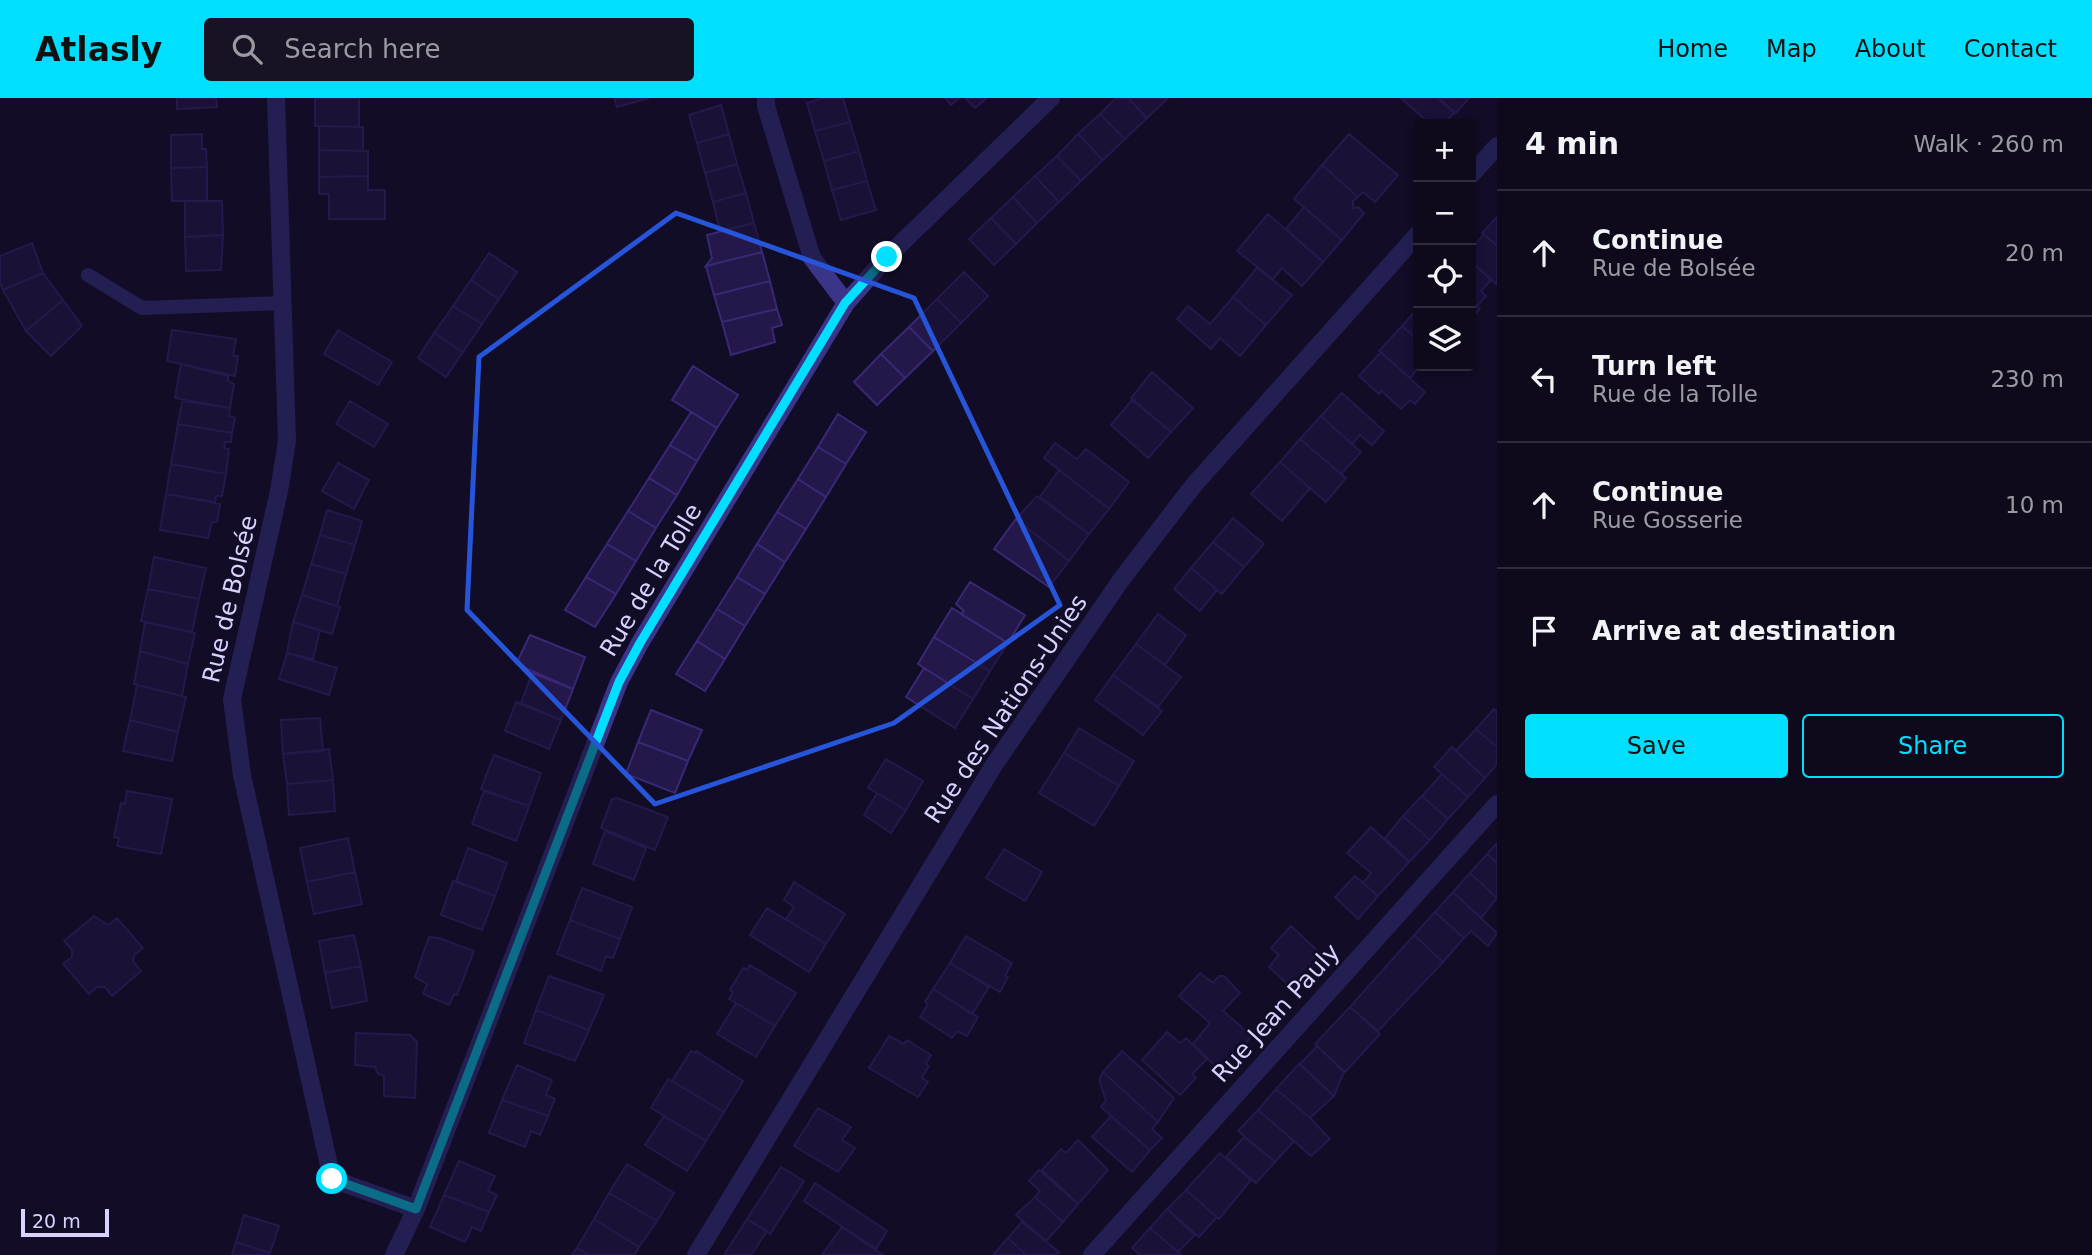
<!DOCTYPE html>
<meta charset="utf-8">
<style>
body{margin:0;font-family:"DejaVu Sans",sans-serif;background:#171325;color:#f1f3f6}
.controls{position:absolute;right:21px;top:21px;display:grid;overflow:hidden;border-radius:7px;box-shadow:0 4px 10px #0003}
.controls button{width:63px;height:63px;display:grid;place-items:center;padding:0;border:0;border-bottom:2px solid #2e2b3b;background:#0e0a1c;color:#f1f3f6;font:35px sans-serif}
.scale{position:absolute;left:21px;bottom:18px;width:88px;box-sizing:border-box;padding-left:7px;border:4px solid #d8d2ff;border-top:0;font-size:19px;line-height:24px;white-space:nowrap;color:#d8d2ff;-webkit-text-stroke:5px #120d26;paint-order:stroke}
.stop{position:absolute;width:21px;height:21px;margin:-16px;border:5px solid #00dffd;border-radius:50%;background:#fff}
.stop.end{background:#00dffd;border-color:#fff;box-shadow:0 2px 7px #0008}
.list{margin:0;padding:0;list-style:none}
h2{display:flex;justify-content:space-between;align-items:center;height:91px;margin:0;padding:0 28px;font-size:30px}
h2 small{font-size:23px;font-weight:400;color:#9b9aa3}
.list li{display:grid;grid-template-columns:46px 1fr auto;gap:21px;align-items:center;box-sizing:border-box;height:126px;padding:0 28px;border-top:2px solid #2e2b3b}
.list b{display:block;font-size:26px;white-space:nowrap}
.list p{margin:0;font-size:23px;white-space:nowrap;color:#9b9aa3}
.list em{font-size:23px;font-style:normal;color:#9b9aa3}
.actions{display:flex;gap:14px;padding:21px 28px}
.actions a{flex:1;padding:16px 0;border:2px solid #00dffd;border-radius:7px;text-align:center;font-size:24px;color:#00dffd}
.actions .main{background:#00dffd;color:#111}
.icon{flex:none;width:38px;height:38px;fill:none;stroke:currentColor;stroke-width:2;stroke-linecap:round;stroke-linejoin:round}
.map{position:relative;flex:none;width:1497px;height:1157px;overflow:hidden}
header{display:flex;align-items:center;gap:42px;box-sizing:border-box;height:98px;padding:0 35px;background:#00dffd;color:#111}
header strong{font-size:33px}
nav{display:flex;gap:38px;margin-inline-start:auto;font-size:24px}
.search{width:490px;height:63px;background:#171325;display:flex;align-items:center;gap:18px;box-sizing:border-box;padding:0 24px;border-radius:7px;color:#9b9aa3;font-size:26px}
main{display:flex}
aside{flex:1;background:#0e0a1c}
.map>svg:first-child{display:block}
.building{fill:#231849;stroke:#392876;stroke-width:2}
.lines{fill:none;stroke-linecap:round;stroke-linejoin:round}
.lane{stroke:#3a3589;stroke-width:14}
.street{stroke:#3a3589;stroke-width:18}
.route{stroke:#00dffd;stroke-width:9}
.marked{fill:none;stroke:#2655da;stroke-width:5;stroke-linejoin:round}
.labels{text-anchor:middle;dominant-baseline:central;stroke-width:6;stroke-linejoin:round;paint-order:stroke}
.street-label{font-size:24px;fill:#d8d2ff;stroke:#120d26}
</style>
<header>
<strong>Atlasly</strong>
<div class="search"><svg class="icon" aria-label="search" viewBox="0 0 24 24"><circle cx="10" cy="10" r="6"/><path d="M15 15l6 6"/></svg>Search here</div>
<nav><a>Home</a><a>Map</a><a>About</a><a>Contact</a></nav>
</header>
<main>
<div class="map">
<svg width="1497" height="1157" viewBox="0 0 1497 1157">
<rect width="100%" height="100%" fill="#120d26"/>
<path class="building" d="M177,0H216L217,9L177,11Z
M315,0H359V29L315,28Z
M614,0H649L617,9Z
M823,0H843L850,24L815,33L807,5Z
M945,0H959L951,7Z
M965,0H985L986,1L975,10Z
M1116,0H1128L1147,20L1125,41L1100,16Z
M1128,0H1168L1147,20Z
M1401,0H1438L1454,15L1444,26H1430Z
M1438,0H1469L1456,15Z
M721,7L729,36L697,45L689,17Z
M1100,16L1125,41L1103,62L1078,36Z
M850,24L859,53L824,63L815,33Z
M319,28L363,29V53L319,52Z
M202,36V51H206L207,69L171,70V37Z
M729,36L737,66L705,75L697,45Z
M1078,36L1103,62L1081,83L1057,58Z
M1349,36L1398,77L1375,104L1363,94L1358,99L1322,67Z
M319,52L368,53V78L319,79Z
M859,53L867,83L832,92L824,63Z
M1057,58L1081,83L1059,104L1035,78Z
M737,66L746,95L713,104L705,75Z
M1322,67L1358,99L1353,103V110L1358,109L1364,115L1342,142L1294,101Z
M207,69V103H172L171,70Z
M368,78V92H385V121H329V96H319V79Z
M1035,78L1059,104L1037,125L1013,99Z
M867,83L876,112L841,122L832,92Z
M746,95L754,125L720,133L713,104Z
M1013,99L1037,125L1016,146L991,120Z
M185,103H222L223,137L185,139Z
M1304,109L1342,142L1323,164L1286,131Z
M1268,116L1323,164L1302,188L1282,170L1273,181L1237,153Z
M1497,119V148L1482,135Z
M991,120L1016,146L994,167L969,141Z
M754,125L762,154L706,168L712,160L707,137Z
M1484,136L1497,148V187L1471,163V151Z
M223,137L221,172L186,173L185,139Z
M32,145L43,175L3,192L0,184V158Z
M762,154L770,183L714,197L706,168Z
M489,155L517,174L499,201L471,182Z
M1471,163L1491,182L1481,193L1486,198L1477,208L1471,202Z
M1257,170L1292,197L1266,227L1233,199Z
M964,174L988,198L961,225L937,201Z
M43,175L63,202L26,233L3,192Z
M471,182L499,201L482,226L453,208Z
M770,183L777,211L722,224L714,197Z
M1233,199L1266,227L1240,258L1220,240L1211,251L1177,221L1188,208L1210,226Z
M937,201L961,225L933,253L909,229Z
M63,202L82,228L51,258L26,233Z
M1471,202L1480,211L1471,221Z
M453,208L482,226L463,254L434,235Z
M1418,210V242L1402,228Z
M777,211L782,227L772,230L775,244L731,257L722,224Z
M1402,228L1418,242V268H1420L1410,280L1379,253Z
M909,229L933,253L905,280L881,256Z
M172,232L236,241L233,258H238L235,278L167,263Z
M338,232L392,264L378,287L324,256Z
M434,235L463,254L446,279L418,260Z
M1381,254L1425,294L1415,306L1410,302L1401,311L1382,293L1379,296L1359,278Z
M881,256L905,280L877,307L854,284Z
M181,266L228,278V283L234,286L230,310L175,300Z
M693,268L738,297L717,330L672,302Z
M1152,274L1193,310L1171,334L1131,300Z
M1342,295L1384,333L1372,347L1360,337L1352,346L1321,318Z
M1132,302L1171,334L1148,360L1111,327Z
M182,303L230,310L229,318L235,320L232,335L178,326Z
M350,303L388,326L374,349L336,326Z
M691,314L717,330L697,363L670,347Z
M838,316L866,334L846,366L818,349Z
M1321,318L1361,354L1341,376L1300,341Z
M178,326L232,335L231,344H225L224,350L229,351L226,376L171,366Z
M1300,341L1346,380L1326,404L1280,364Z
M1055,345L1077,361L1086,351L1129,384L1109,411L1044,360Z
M670,347L697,363L677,397L649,380Z
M818,349L846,366L826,399L798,381Z
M1280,364L1310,390L1282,423L1251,396Z
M338,365L369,382L354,411L322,393Z
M171,366L226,376L222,398H216L215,404L166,396Z
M1059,372L1109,411L1089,436L1040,399Z
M649,380L677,397L656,430L628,413Z
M798,381L826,399L806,431L777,414Z
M166,396L220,406L217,424H212L208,440L160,432Z
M1037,398L1089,436L1069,463L1016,421Z
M327,412L362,423L355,447L320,437Z
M628,413L656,430L636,463L607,446Z
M777,414L806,431L785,464L757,446Z
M1233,420L1264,446L1244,469L1213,444Z
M1016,421L1069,463L1049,489L994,451Z
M320,437L355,447L346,476L311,466Z
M1213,444L1244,469L1222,496L1191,470Z
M607,446L636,463L616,496L586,479Z
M757,446L785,464L765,496L737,479Z
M154,459L206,470L199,501L148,491Z
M311,466L346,476L337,508L302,497Z
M1191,470L1217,492L1200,513L1174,491Z
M586,479L616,496L595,529L565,512Z
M737,479L765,496L745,528L717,511Z
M970,484L1025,517L1008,545L961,516L964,513L956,506Z
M148,491L199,501L192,534L141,523Z
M302,497L340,509L332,536L293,524Z
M952,510L1008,545L990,573L934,539Z
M717,511L745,528L725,561L697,543Z
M1158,516L1186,537L1165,567L1136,546Z
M145,524L195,535L188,566L140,553Z
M293,524L320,532L313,561L287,555Z
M530,537L585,559L573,591L516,566Z
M934,539L990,573L973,601L918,566Z
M697,543L725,561L705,593L676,576Z
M1136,546L1181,579L1158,609L1113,577Z
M140,553L188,566L182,598L134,586Z
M287,555L337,570L329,597L279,581Z
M924,570L973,601L955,630L906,599Z
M532,575L573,591L561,622L521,605Z
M1113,577L1162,613L1143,637L1095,602Z
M137,587L186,599L178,634L130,622Z
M516,604L561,622L549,651L505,633Z
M1494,611L1497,614V649L1476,631Z
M651,612L702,632L688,663L638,644Z
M320,620L323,653L283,656L281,622Z
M130,622L178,634L172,663L123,653Z
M1079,630L1134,663L1119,688L1064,655Z
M1476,631L1497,649V666L1485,680L1456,653Z
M638,644L688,663L675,695L626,676Z
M1452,649L1485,680L1468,699L1434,669Z
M329,651L333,682L287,686L283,656Z
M1064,655L1119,688L1094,728L1039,695Z
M494,657L541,675L529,708L481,691Z
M886,661L923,683L906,712L868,690Z
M1442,676L1468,699L1448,721L1422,698Z
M333,682L335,713L289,717L287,686Z
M127,693L172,701L161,756L117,748L119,740L114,739L121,705L125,706Z
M484,693L529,708L516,743L472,726Z
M877,695L906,712L891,735L864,717Z
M1422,698L1448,721L1430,742L1403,718Z
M617,700L668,719L655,752L601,730L612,701Z
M1403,718L1430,742L1409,764L1385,740Z
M1371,729L1409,764L1378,798L1363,785L1371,775L1347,755Z
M605,733L646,750L634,782L593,766Z
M348,740L355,774L307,784L300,750Z
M1497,745V765L1487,756Z
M468,750L507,765L495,798L456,783Z
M1004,751L1042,774L1025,803L986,780Z
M1487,756L1497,765V800L1470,775Z
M355,774L362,806L314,816L307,784Z
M1470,775L1497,800L1481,820L1453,794Z
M1355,778L1378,798L1358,821L1335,799Z
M453,783L495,798L482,832L441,817Z
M794,784L845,816L826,846L786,821L794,809L784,802Z
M582,790L632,809L620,841L570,822Z
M1453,794L1497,835L1488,848L1471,833L1464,840L1435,814Z
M767,810L826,846L809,874L750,837Z
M1435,814L1464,840L1443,864L1414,837Z
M94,818L108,827L117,820L143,850L134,857L133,863L141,873L112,898L105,889H97L89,896L63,866L72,859V852L64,843Z
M570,822L620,841L613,860L606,858L601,873L557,856Z
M1291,828L1323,858L1293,891L1269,869L1279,857L1271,850Z
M354,837L361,868L325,875L319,843Z
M1414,837L1443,864L1378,933L1350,909Z
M966,838L1012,865L1005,878L1008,879L1000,894L950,865Z
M429,839L439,840L474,853L457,897L454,896L449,907L423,896L427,886L415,879Z
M950,865L989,889L972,916L933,891Z
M750,867L796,895L775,928L729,901L733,894L730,892L743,870L747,872Z
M361,868L367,903L332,910L325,875Z
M1200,875L1213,885L1219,878H1224L1240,895L1223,913L1252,938L1220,973L1193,946L1210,925L1179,898Z
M549,878L604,897L589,932L536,912Z
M933,891L978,919L967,938L957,933L952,940L920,919L928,906L925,904Z
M736,905L775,928L756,959L717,936Z
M1350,909L1380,936L1345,974L1315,946Z
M536,912L589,932L575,963L524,945Z
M1167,934L1180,945L1186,940L1207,961L1192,976L1196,980L1180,997L1142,962Z
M356,935L410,937L417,944L415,1000L384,998V978L378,976L375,969L355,967Z
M889,938L904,946L907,942L931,957L926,966L929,968L922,980L928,984L918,999L869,970Z
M1317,948L1344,974L1334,998L1300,966Z
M691,953L695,955L696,953L743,983L724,1014L672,983Z
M1122,953L1174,1000L1158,1024L1103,974Z
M1299,966L1334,998L1310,1020L1276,991Z
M517,967L552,982L546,997L555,1001L548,1018L502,1002Z
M1103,974L1158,1024L1152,1031L1162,1040L1150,1052L1101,1009L1106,1002L1099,982Z
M668,981L724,1014L706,1043L651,1010Z
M1276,991L1310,1020L1330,1041L1311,1058L1258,1012Z
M502,1002L548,1018L540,1037L531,1033L525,1049L489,1035Z
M818,1010L851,1029L842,1042L855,1050L838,1074L794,1048Z
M1258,1012L1294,1043L1275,1064L1238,1033Z
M664,1018L706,1043L687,1073L645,1047Z
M1111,1018L1150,1052L1132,1074L1092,1039Z
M1244,1039L1275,1064L1256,1085L1226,1059Z
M1078,1042L1108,1072L1078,1106L1042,1072L1061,1051L1066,1055Z
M1220,1055L1251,1082L1219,1121L1186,1092Z
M459,1063L495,1078L488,1093L497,1097L489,1114L444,1097Z
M627,1066L674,1095L657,1123L609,1095Z
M781,1069L804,1083L770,1136L747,1121Z
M1039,1072L1078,1106L1063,1124L1035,1099L1040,1093L1029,1083Z
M815,1085L887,1133L876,1151L804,1103Z
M1186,1092L1217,1119L1199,1139L1167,1111Z
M609,1095L657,1123L639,1149L594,1121Z
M444,1097L489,1114L481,1133L472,1129L465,1144L430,1129Z
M1035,1099L1063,1124L1046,1143L1016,1117Z
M1167,1111L1195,1137L1178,1154L1150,1130Z
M244,1117L279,1128L270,1155L236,1144Z
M594,1121L639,1149L634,1157H589L577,1150Z
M747,1121L767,1133L751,1157H724Z
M1022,1124L1059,1154L1056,1157H1026L1008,1140Z
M842,1129L883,1157H822Z
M1150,1130L1178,1154L1181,1157H1140L1132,1150Z
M1008,1140L1026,1157H993Z
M236,1144L270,1155L269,1157H232Z
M577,1150L589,1157H572Z"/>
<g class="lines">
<path class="lane" d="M88,177L142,210L284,205"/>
<path class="street" d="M276,0L287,343L279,393L232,601L242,677L332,1081L416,1111
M766,0V8L812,160L846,205
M1471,77L1497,48
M394,1157L416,1111L619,584L640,545L846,205L887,159L1051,0
M696,1157L994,667L1121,482L1193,388L1418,136
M1092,1157L1497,706"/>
</g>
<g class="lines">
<path class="route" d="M332,1081L416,1111L619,584L640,545L845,205L887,159"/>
</g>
<path d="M0 0H1497V1157H0ZM676,115L914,200L1060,507L894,625L655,706L467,512L479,259Z" fill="#120d26" fill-opacity=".55" fill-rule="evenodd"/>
<path class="marked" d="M676,115L914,200L1060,507L894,625L655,706L467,512L479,259Z"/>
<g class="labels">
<g class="street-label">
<text transform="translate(651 482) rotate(-59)">Rue de la Tolle</text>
<text transform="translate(230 501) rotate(-77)">Rue de Bolsée</text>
<text transform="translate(1006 611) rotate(-56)">Rue des Nations-Unies</text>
<text transform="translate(1276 915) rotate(-48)">Rue Jean Pauly</text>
</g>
</g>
</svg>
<div class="controls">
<button>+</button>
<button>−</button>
<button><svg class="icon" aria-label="locate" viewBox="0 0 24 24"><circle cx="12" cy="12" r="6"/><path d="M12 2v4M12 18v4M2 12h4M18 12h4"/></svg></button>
<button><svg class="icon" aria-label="layers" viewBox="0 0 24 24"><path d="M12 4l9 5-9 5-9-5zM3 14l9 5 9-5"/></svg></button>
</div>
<div class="scale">20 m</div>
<div class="stop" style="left:332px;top:1081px"></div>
<div class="stop end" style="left:887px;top:159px"></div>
</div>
<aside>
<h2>4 min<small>Walk · 260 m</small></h2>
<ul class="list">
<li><svg class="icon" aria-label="ahead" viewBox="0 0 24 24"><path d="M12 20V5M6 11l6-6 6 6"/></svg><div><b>Continue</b><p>Rue de Bolsée</p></div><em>20 m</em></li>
<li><svg class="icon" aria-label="left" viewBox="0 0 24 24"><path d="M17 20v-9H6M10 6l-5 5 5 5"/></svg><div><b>Turn left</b><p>Rue de la Tolle</p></div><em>230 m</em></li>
<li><svg class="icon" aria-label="ahead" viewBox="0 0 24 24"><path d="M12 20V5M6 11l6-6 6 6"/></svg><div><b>Continue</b><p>Rue Gosserie</p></div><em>10 m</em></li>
<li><svg class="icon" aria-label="arrive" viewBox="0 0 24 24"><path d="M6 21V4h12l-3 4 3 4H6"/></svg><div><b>Arrive at destination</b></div></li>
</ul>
<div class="actions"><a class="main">Save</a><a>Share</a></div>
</aside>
</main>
